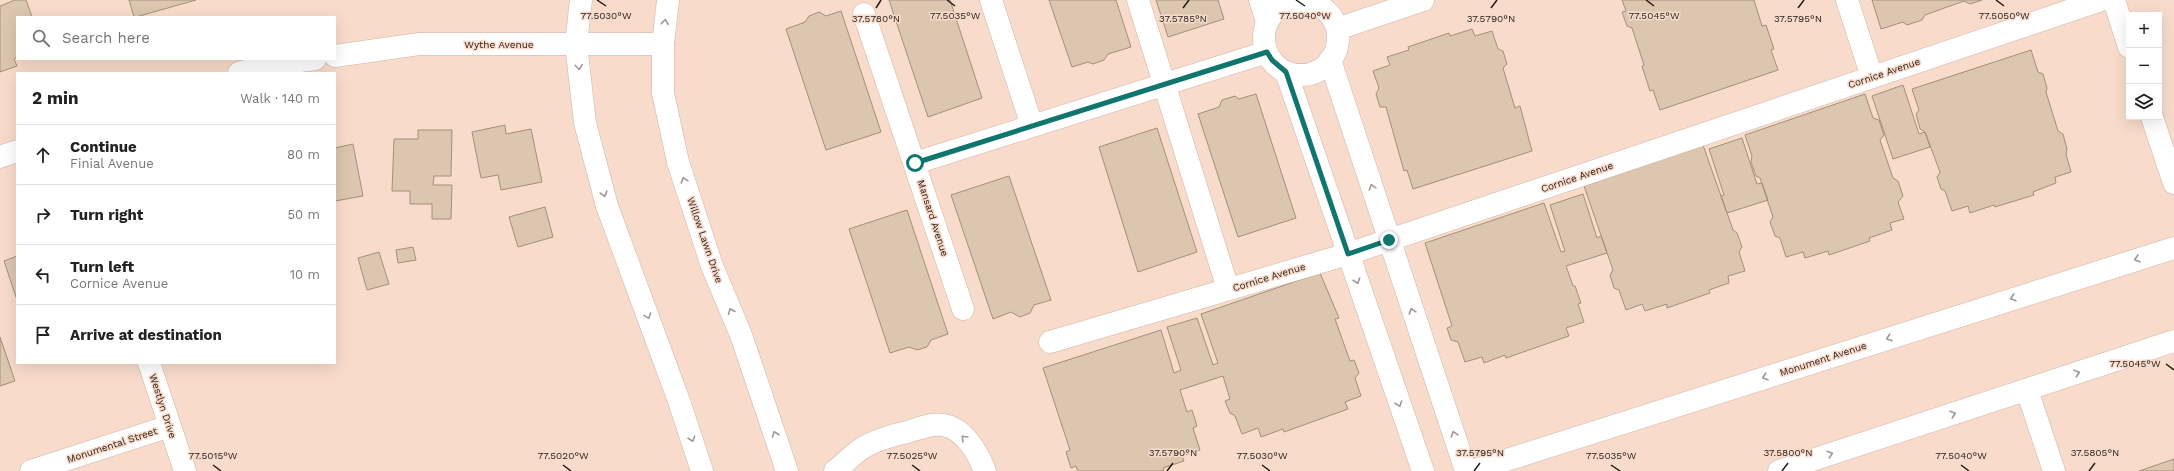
<!DOCTYPE html>
<meta charset="utf-8">
<style>
body{margin:0;font-family:"Work Sans",sans-serif;background:#f2f2f2;color:#222}
.controls{position:absolute;right:12px;top:12px;display:grid;overflow:hidden;border-radius:0px;box-shadow:0 4px 16px #0002}
.controls button{width:36px;height:36px;display:grid;place-items:center;padding:0;border:0;border-bottom:1px solid #e0e0e0;background:#fff;color:#222;font:20px sans-serif}
.stop{position:absolute;width:12px;height:12px;margin:-9px;border:3px solid #0f766e;border-radius:50%;background:#fff}
.stop.end{background:#0f766e;border-color:#fff;box-shadow:0 1px 4px #0008}
.list{margin:0;padding:0;list-style:none}
h2{display:flex;justify-content:space-between;align-items:center;height:52px;margin:0;padding:0 16px;font-size:17px}
h2 small{font-size:13px;font-weight:400;color:#767676}
.list li{display:grid;grid-template-columns:26px 1fr auto;gap:12px;align-items:center;box-sizing:border-box;height:60px;padding:0 16px;border-top:1px solid #e0e0e0}
.list b{display:block;font-size:15px;white-space:nowrap}
.list p{margin:0;font-size:13px;white-space:nowrap;color:#767676}
.list em{font-size:13px;font-style:normal;color:#767676}
.icon{flex:none;width:22px;height:22px;fill:none;stroke:currentColor;stroke-width:2;stroke-linecap:round;stroke-linejoin:round}
.map{position:relative;flex:none;width:2174px;height:471px;overflow:hidden}
.search{position:absolute;background:#fff;box-shadow:0 4px 16px #0002;left:16px;top:16px;width:320px;height:44px;display:flex;align-items:center;gap:10px;box-sizing:border-box;padding:0 14px;border-radius:0px;color:#767676;font-size:15px}
.panel{position:absolute;background:#fff;box-shadow:0 4px 16px #0002;left:16px;top:72px;width:320px;height:292px;border-radius:0px}
.map>svg:first-child{display:block}
.building{fill:#dcc6b0;stroke:#a38f7a}
.lines{fill:none;stroke-linecap:round;stroke-linejoin:round}
.minor-casing{stroke:#cfb3a4;stroke-width:23}
.major-casing{stroke:#cfb3a4;stroke-width:23}
.minor{stroke:#fff;stroke-width:22}
.major{stroke:#fff;stroke-width:22}
.oneway{stroke:#9d9896}
.route{stroke:#0f766e;stroke-width:5}
.ticks{fill:none;stroke:#251b15;stroke-width:1.5}
.labels{text-anchor:middle;dominant-baseline:central;stroke-width:3;stroke-linejoin:round;paint-order:stroke}
.street-label{font-size:10px;fill:#251b15;stroke:#f8dbcb}
.ticks-label{font-size:10px;text-anchor:middle;fill:#251b15;stroke:#f8dbcb;stroke-width:3;stroke-linejoin:round;paint-order:stroke}
</style>
<div class="map">
<svg width="2174" height="471" viewBox="0 0 2174 471">
<rect width="100%" height="100%" fill="#f8dbcb"/>
<path class="building" d="M15,0H26L32,17H17V57L14,59L17,66L0,72V6Z
M129,0H196L136,17H134Z
M889,0H950L982,98L928,117Z
M1049,0H1116L1131,47L1108,54L1104,60L1093,64L1088,62L1072,67Z
M1156,0H1218L1224,19L1168,37Z
M1622,0H1754L1762,26L1766,25L1774,49L1771,50L1778,70L1660,110L1653,90L1650,91L1642,66L1644,65L1632,28L1627,26L1622,12L1626,11Z
M1872,0H1982L1970,4L1964,1L1925,15L1922,20L1907,25L1903,22L1881,29Z
M841,11L881,132L826,150L786,29L805,22L809,16L819,12L826,16Z
M1472,29L1475,36L1492,31L1498,49L1503,51L1507,64L1503,68L1515,108L1520,106L1532,151L1413,189L1407,170L1404,171L1386,107H1380L1376,94L1379,88L1373,71L1390,65L1387,57L1409,50L1408,47L1449,33L1450,36Z
M2031,50L2038,72L2043,74L2047,88L2046,92L2058,131L2063,134L2067,149L2066,154L2071,172L2055,177L2056,183L2033,192L2034,195L1995,207L1994,205L1970,213L1968,206L1952,211L1945,191L1941,189L1937,177L1940,172L1925,132L1920,129L1916,114L1919,110L1912,89Z
M1903,85L1919,134L1925,132L1930,147L1893,159L1872,96Z
M1256,94L1296,218L1238,237L1198,114L1219,107L1222,100L1235,96L1239,99Z
M1865,94L1873,118L1879,120L1884,135L1880,140L1893,178L1898,181L1903,196L1898,202L1904,219L1890,223L1892,230L1869,238L1870,241L1829,255L1828,251L1805,258L1803,252L1786,257L1780,238L1775,236L1770,222L1773,217L1760,178L1756,176L1751,162L1752,156L1745,135Z
M505,125L506,134L531,129L542,182L501,190L498,175L481,178L472,132Z
M1157,128L1197,252L1138,272L1099,147Z
M418,130H452L451,176H434L433,185H452L451,219H432V204H410V191H392L394,139H418Z
M1742,138L1757,184L1762,183L1768,200L1727,213L1721,196L1724,195L1709,149Z
M353,144L363,196L335,201V148Z
M1703,145L1733,230L1737,233L1742,247L1739,252L1745,271L1728,276L1729,283L1709,290L1710,293L1667,308V304L1645,311L1642,304L1626,310L1619,290L1614,288L1610,275L1613,270L1584,186Z
M1009,176L1051,300L1034,305L1030,313L1020,317L1011,312L993,319L951,195Z
M1583,194L1597,238L1601,236L1607,253L1566,266L1573,286H1575L1581,303L1578,304L1584,322L1566,328L1569,336L1506,358L1505,355L1484,363L1482,357L1465,362L1458,342L1451,340L1447,328L1452,326L1425,243L1544,203L1561,252L1565,251L1550,205Z
M545,207L553,237L518,247L509,217Z
M907,210L948,334L931,340L927,347L917,350L909,347L890,353L849,229Z
M413,247L416,260L398,263L396,250Z
M379,252L389,284L367,290L358,258Z
M17,256V300L4,261Z
M1320,273L1339,318L1335,319L1350,361L1354,360L1359,373L1355,378L1361,396L1345,402L1348,409L1284,432L1283,429L1261,437L1258,428L1242,434L1235,416L1230,413L1225,401L1230,399L1223,376L1180,390L1187,412L1192,410L1197,426L1193,428L1200,450L1182,456L1184,461L1163,468L1164,470L1162,471H1078L1076,466L1071,468L1066,452L1070,450L1043,368L1161,330L1174,373L1181,370L1167,327L1197,318L1213,365L1218,363L1201,314Z
M0,337L15,381L0,386Z
M2174,459V471H2139Z"/>
<g class="lines">
<g class="minor-casing">
<path id="minor" d="M991,0L1032,126
M1138,0L1228,289
M1260,0L1267,22
M1847,0L1872,77
M2114,0L2129,47
M1264 38a37 37 0 1 1 74 0a37 37 0 1 1-74 0Z
M864,14L963,309
M1337,29L1423,0
M335,56L419,44H663
M1330,60L1466,471
M1286,72L1423,471
M239,73L262,66L315,59
M2152,117L2174,183
M0,157L17,151
M915,163L1267,52
M1050,342L1348,254L2101,0
M149,363L185,471
M2027,390L2054,471
M31,471L170,426
M835,471C844,464 851,456 861,449C875,440 891,436 907,432C918,429 931,423 943,425C964,428 978,453 985,471
M1472,471L2174,248
M1779,471L2174,341"/>
</g>
<g class="major-casing">
<path id="major" d="M581,0L576,44L585,123L607,206L679,401L702,471
M668,0L663,44V93L678,162L712,266L741,335L787,471"/>
</g>
<use href="#minor" class="minor"/>
<use href="#major" class="major"/>
</g>
<defs><path id="oneway-chevron" d="M-2-3.5L2.5 0L-2 3.5" fill="none" stroke-width="1.6" stroke-linecap="round" stroke-linejoin="round"/></defs>
<g class="oneway">
<use href="#oneway-chevron" transform="translate(665 22) rotate(-84)"/>
<use href="#oneway-chevron" transform="translate(579 67) rotate(83)"/>
<use href="#oneway-chevron" transform="translate(684 180) rotate(-108)"/>
<use href="#oneway-chevron" transform="translate(1372 187) rotate(-108)"/>
<use href="#oneway-chevron" transform="translate(604 194) rotate(75)"/>
<use href="#oneway-chevron" transform="translate(2137 259) rotate(163)"/>
<use href="#oneway-chevron" transform="translate(1357 281) rotate(71)"/>
<use href="#oneway-chevron" transform="translate(2013 298) rotate(162)"/>
<use href="#oneway-chevron" transform="translate(731 311) rotate(-113)"/>
<use href="#oneway-chevron" transform="translate(1412 311) rotate(-108)"/>
<use href="#oneway-chevron" transform="translate(648 316) rotate(70)"/>
<use href="#oneway-chevron" transform="translate(1889 338) rotate(162)"/>
<use href="#oneway-chevron" transform="translate(2077 373) rotate(-18)"/>
<use href="#oneway-chevron" transform="translate(1765 377) rotate(162)"/>
<use href="#oneway-chevron" transform="translate(1399 404) rotate(71)"/>
<use href="#oneway-chevron" transform="translate(1953 414) rotate(-18)"/>
<use href="#oneway-chevron" transform="translate(775 434) rotate(-109)"/>
<use href="#oneway-chevron" transform="translate(1454 434) rotate(-108)"/>
<use href="#oneway-chevron" transform="translate(964 438) rotate(-134)"/>
<use href="#oneway-chevron" transform="translate(692 439) rotate(71)"/>
<use href="#oneway-chevron" transform="translate(1830 454) rotate(-18)"/>
</g>
<g class="lines">
<path class="route" d="M915,163L1267,52L1272,60L1286,72L1348,254L1389,240"/>
</g>
<path class="ticks" d="M597,0L606,6M947,0L955,6M1296,0L1305,6M1646,0L1654,6M1996,0L2004,6M876,8L881,0M1183,8L1189,0M1491,8L1497,0M1798,8L1804,0M2166,364L2174,370M213,465L221,471M563,465L571,471M912,465L920,471M1262,465L1270,471M1611,465L1620,471M1961,465L1969,471M1167,471L1173,463M1474,471L1480,463M1782,471L1788,463M2089,471L2095,463"/>
<g class="labels">
<g class="street-label">
<text x="499" y="44">Wythe Avenue</text>
<text transform="translate(1884 73) rotate(-19)">Cornice Avenue</text>
<text transform="translate(1577 177) rotate(-19)">Cornice Avenue</text>
<text transform="translate(933 218) rotate(72)">Mansard Avenue</text>
<text transform="translate(705 240) rotate(71)">Willow Lawn Drive</text>
<text transform="translate(1269 277) rotate(-17)">Cornice Avenue</text>
<text transform="translate(1823 359) rotate(-18)">Monument Avenue</text>
<text transform="translate(163 406) rotate(72)">Westlyn Drive</text>
<text transform="translate(112 445) rotate(-18)">Monumental Street</text>
</g>
</g>
<g class="ticks-label">
<text x="2004" y="19">77.5050°W</text>
<text x="606" y="19">77.5030°W</text>
<text x="955" y="19">77.5035°W</text>
<text x="1654" y="19">77.5045°W</text>
<text x="1305" y="19">77.5040°W</text>
<text x="876" y="22">37.5780°N</text>
<text x="1183" y="22">37.5785°N</text>
<text x="1491" y="22">37.5790°N</text>
<text x="1798" y="22">37.5795°N</text>
<text x="2135" y="367">77.5045°W</text>
<text x="1173" y="456">37.5790°N</text>
<text x="1480" y="456">37.5795°N</text>
<text x="1788" y="456">37.5800°N</text>
<text x="2095" y="456">37.5805°N</text>
<text x="213" y="459">77.5015°W</text>
<text x="563" y="459">77.5020°W</text>
<text x="912" y="459">77.5025°W</text>
<text x="1262" y="459">77.5030°W</text>
<text x="1611" y="459">77.5035°W</text>
<text x="1961" y="459">77.5040°W</text>
</g>
</svg>
<div class="controls">
<button>+</button>
<button>−</button>
<button><svg class="icon" aria-label="layers" viewBox="0 0 24 24"><path d="M12 4l9 5-9 5-9-5zM3 14l9 5 9-5"/></svg></button>
</div>
<div class="stop" style="left:915px;top:163px"></div>
<div class="stop end" style="left:1389px;top:240px"></div>
<div class="search"><svg class="icon" aria-label="search" viewBox="0 0 24 24"><circle cx="10" cy="10" r="6"/><path d="M15 15l6 6"/></svg>Search here</div>
<section class="panel">
<h2>2 min<small>Walk · 140 m</small></h2>
<ul class="list">
<li><svg class="icon" aria-label="ahead" viewBox="0 0 24 24"><path d="M12 20V5M6 11l6-6 6 6"/></svg><div><b>Continue</b><p>Finial Avenue</p></div><em>80 m</em></li>
<li><svg class="icon" aria-label="right" viewBox="0 0 24 24"><path d="M7 20v-9h11M14 6l5 5-5 5"/></svg><div><b>Turn right</b></div><em>50 m</em></li>
<li><svg class="icon" aria-label="left" viewBox="0 0 24 24"><path d="M17 20v-9H6M10 6l-5 5 5 5"/></svg><div><b>Turn left</b><p>Cornice Avenue</p></div><em>10 m</em></li>
<li><svg class="icon" aria-label="arrive" viewBox="0 0 24 24"><path d="M6 21V4h12l-3 4 3 4H6"/></svg><div><b>Arrive at destination</b></div></li>
</ul>
</section>
</div>
